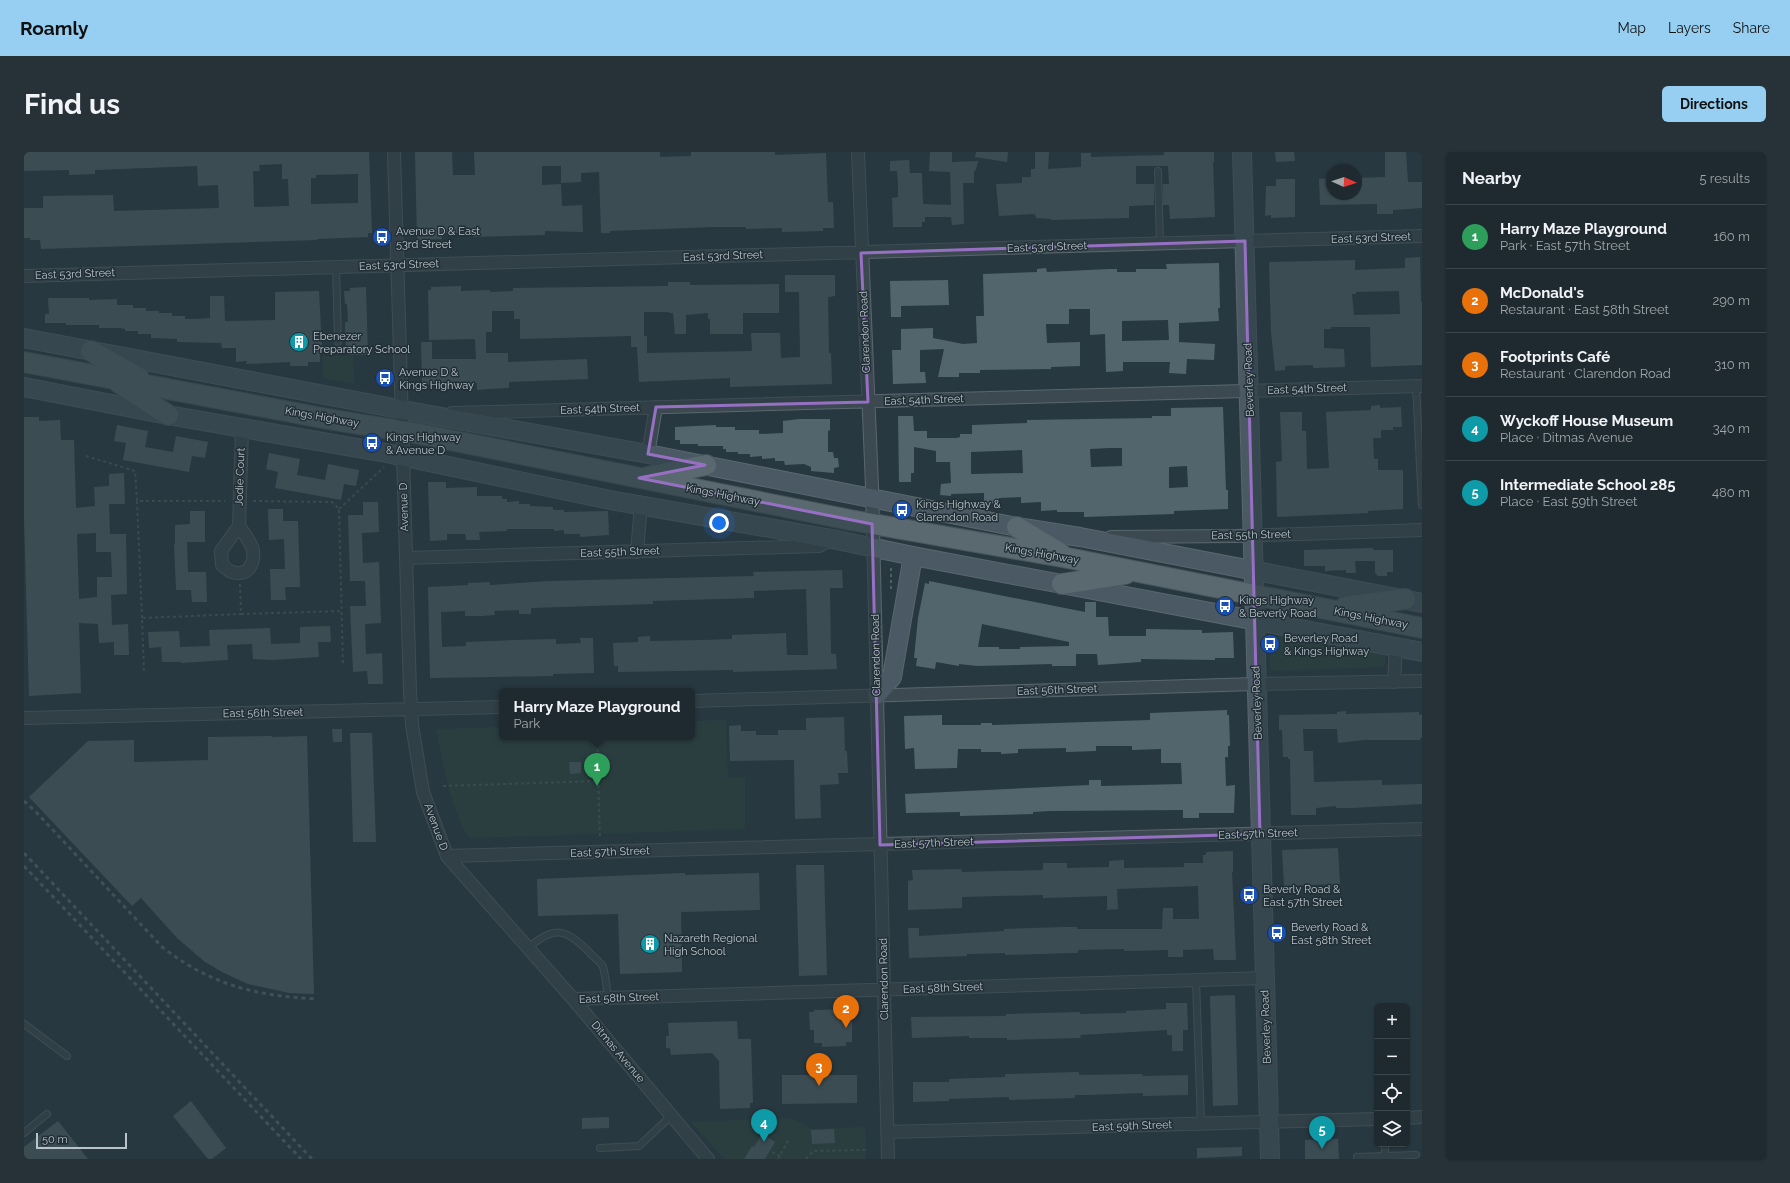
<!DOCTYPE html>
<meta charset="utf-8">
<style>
body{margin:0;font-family:Raleway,sans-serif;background:#263238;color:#f1f3f6}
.controls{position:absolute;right:12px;bottom:12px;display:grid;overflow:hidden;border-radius:6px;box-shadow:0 1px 3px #0004}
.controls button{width:36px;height:36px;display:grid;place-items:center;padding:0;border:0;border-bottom:1px solid #3c464c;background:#1e2a30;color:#f1f3f6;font:20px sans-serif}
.compass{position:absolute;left:1302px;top:12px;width:36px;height:36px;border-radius:50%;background:#1e2a30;box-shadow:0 1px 3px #0004;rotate:93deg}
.scale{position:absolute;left:12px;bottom:10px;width:91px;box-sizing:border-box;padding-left:4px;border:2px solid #b9c4ca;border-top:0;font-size:11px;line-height:14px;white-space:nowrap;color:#b9c4ca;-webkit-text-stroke:3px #212e35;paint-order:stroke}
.you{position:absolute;left:695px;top:371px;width:14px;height:14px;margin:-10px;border:3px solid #fff;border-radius:50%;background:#1a73e8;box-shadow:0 0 0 6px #1a73e833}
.badge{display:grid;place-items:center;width:26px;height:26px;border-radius:50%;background:#96cff1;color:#fff;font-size:13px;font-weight:700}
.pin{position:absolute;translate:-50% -33px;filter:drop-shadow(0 1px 2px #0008)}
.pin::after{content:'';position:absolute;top:21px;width:14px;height:12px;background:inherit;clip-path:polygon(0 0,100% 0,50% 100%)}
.popup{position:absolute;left:475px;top:536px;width:196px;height:52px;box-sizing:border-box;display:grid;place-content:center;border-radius:6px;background:#1e2a30;filter:drop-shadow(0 1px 3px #0005);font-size:13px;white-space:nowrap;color:#a1a7ab}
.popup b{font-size:15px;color:#f1f3f6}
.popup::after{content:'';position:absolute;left:50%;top:100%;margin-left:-8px;border:8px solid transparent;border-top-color:#1e2a30}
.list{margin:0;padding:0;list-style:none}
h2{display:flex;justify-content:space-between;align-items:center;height:52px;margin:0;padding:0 16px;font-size:17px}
h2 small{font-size:13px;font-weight:400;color:#a1a7ab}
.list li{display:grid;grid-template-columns:26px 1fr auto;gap:12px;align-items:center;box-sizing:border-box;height:64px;padding:0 16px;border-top:1px solid #3c464c}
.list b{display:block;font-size:15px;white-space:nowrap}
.list p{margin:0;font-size:13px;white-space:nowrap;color:#a1a7ab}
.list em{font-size:13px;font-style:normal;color:#a1a7ab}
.icon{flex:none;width:22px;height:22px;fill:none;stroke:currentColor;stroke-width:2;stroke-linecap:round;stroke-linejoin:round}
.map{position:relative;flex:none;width:1398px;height:1007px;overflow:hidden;border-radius:6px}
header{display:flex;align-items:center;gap:24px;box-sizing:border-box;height:56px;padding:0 20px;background:#96cff1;color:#111}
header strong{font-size:19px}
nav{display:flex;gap:22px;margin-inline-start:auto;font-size:14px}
.intro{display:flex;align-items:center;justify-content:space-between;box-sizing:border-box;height:96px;padding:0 24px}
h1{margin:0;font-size:28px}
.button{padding:10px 18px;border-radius:6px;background:#96cff1;color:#111;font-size:14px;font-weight:700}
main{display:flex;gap:24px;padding:0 24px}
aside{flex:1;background:#1e2a30;border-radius:6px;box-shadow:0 1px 3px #0004}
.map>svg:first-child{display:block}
.green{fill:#2d4540}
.building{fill:#53656c;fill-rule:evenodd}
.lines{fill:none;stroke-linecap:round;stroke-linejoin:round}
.lane-casing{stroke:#5a676d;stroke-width:8}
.street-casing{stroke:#5a676d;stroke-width:14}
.secondary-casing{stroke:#5a676d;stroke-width:20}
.primary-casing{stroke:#49555c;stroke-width:22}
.path{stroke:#4c625e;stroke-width:2;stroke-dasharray:3 3;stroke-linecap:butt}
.lane{stroke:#3c4950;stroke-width:6}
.street{stroke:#3c4950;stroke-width:12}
.secondary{stroke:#4a5963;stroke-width:18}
.primary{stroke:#5a6870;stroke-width:20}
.rail{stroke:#5e6e76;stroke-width:3;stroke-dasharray:4 4;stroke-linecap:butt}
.marked{fill:none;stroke:#9770c4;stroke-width:3;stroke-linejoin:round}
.labels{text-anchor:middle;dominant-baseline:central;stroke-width:3;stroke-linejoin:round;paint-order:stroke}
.poi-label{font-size:11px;fill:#b9c4ca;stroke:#212e35;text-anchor:start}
.street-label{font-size:11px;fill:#b9c4ca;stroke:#212e35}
</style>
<header>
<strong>Roamly</strong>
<nav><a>Map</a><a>Layers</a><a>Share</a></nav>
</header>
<div class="intro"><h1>Find us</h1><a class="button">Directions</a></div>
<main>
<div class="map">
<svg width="1398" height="1007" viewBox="0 0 1398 1007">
<rect width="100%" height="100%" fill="#283840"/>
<path class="green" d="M329,204L330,232L299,226V204Z
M1247,478L1361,502L1362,510L1360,514L1357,515L1252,519L1246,517L1245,481Z
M702,568L704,626H721V677L445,686C425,654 420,613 412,577L478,575V585H668V569Z
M767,966L788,977L841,975L842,1007H700L667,970Z"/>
<path class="building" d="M0,0H345L348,81H344V85L293,87V88L17,97L16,88H6V86H0V56H19V44L89,43L90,59L195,56L194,33L174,34L173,14L71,18V22L45,23V18L0,19ZM258,12V27H264L265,54L230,55L229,19H236L235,13ZM334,22V51L287,52V26H292V23Z
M391,0H428L429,23H451L450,0H636V5L667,4V0H751V3L802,1L804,50H809L810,76H799V79L758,80V76L722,77V75H690L586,79V81H577L575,20L557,21V30L537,31V14H518V33L537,32L538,54L558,53L559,80L521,79V83L449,85V81H418V87L393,88Z
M906,0H928V10L954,9L952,18L950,19V31H939L940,72L928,73L927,65H901V70H898V75H869L868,46L874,45V32L873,19H866V9L885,8L886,21H898L899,52L927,53L926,20L905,19Z
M952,0H984L983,10L951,5Z
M1011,0H1025L1024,17L1057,15V1H1067V5L1140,3V0H1190V10H1189L1191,65L1146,67L1145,53H1139V32H1145L1144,14H1112V32H1130V53L1105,54V66L1027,68V67L1012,66L1011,62L975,64L972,32L998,31V25H1007V17H1011Z
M1251,0H1270L1271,9L1252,10Z
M1361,0H1382L1384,30H1398V56L1369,58V62H1353V52L1296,53L1295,27L1308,26V42H1332V26L1361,25Z
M1252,27H1271V65L1247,66V63L1241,64L1242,34H1252Z
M1396,105L1397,150H1398V213L1347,215L1346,175H1307V177H1300V196L1320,197L1321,215L1289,216V213L1261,214V218L1251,219L1247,180L1245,110L1331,108V118L1353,117L1381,116V106ZM1375,139L1376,162L1330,163L1328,142H1332V140Z
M1195,111L1196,156H1194L1195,169L1155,171V190L1191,192L1190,208L1163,207L1162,222L1145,221L1146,210H1099V219L1082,220L1081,182L1066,183V157H1045V172H1022L1023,191L1056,190V214L1027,215V217L956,218V221H935V225H914L920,197L896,198V220H901L902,231L869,232L868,198H877V177L909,176V186L939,192L953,191L952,164H960L959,122L1013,120V117L1022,116L1023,120L1085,117H1093V120H1112V117H1143L1142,112ZM1144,168L1145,188L1098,189V169Z
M761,123H811V144L804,145L805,201H807L808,232L706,235V226L615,230L613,195H607V184L496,187V167H490V159H468V180H462V201H484V210L563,207L564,227L485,230V236L465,237L453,238V231L398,233L397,190H408V207H452L451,187L405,188L404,138H407V135L437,134V139L466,138V140L489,139V136L644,134V130H666V133L755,132V161H719V182H686V167H684V161L662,163V182H651L649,161H645V160H620V184H623V201L728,199L727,181H756L757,206L776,205L775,140H761Z
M924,128L925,153L877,154V165H867L866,129Z
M342,135L344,203H324V195H322L321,179V170H324L323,152H321L320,139H326V136Z
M295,139L298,197H296V210H284V214H266V210L222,212L223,209L212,210V196H198L197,191L153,190V187L127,186V182H114V179H101V177L96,176H75V173H42V171H21V162H25L24,146H65V148L93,147V153H109V156H122V159H135V161H148V164H161V167H173L186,166V144H200L201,169L251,168V140Z
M1356,253V256L1377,255L1378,275H1369V278H1357V286H1349L1350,307H1354V318H1379V357L1344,359V361L1253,365L1252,310L1258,309L1256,260H1278V279H1282L1283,317L1305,316L1302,260L1347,258V254Z
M1199,255L1202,338H1204V357L1150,359V362L1060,365V360H1033V358L1017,359V350L997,351V345L975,346V351L960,352V341L927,342V344L916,343L917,332L927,331L926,310H912V299L890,295V321H887V330H875L874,264H889L890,279H903V286H932L936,285V282H948V273L1003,271V268L1128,266V264H1147V256ZM1085,296H1098V314L1067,315L1066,297ZM998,298L999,321L947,322V300ZM1163,314L1164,335L1145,336V315Z
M0,265H15V269L36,268L37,288H50L52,356L71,354L70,335L85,334V322L100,321L101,352H85L86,382H102L103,442L87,443L88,473L104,472L105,503H90V490L75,491L74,472L55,471L57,541L5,544L0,365ZM72,381V400H87L88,425H73V445L55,447L53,382Z
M775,267H806V278L804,279V300H809L810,306H814L815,315L810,316V321L787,319V315L780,312L761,313L760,309H751V306L738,307V304L726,305V302H714V300H702V297H699V294H674V292H656V288H651V275L692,273V275H711V278H735V282L759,281V269Z
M93,273L124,279L121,295L149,300L152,284L184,290L181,306L168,304L165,320L99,308L102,291L90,289Z
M245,301L276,307L273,323L301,328L304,312L335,318L332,334L320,332L317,348L251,336L254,320L242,317Z
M404,330H422V336L453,335V344H478V347H483V350L495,349V352H506V354L529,355V358H540V360L584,359L585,383L556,385V382H540V378L530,379V377H483V379L455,380L456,388H442L441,382H423V388L406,389Z
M339,350H354L355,380L338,381L339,411L355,410L357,471L341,472L342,502L358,501L359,532H344L343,519L329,520L326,454H342L341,429H326L324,363H339Z
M244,357H259V369H274L276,435H261L262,448H247L246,417H261L260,387L245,388Z
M166,359H181V390H163L164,420H182L183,450H168L167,438H152L150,392H151V373L166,372Z
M1349,396V398H1369V420H1363V424H1354L1351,421V409H1331L1332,421H1322V418L1301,419V414H1280V398Z
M818,418L819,436H806L807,502H812L813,517L709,520V518L594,520V514H590L589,491L614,490V485L626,484V489L679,488L708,487V483L762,481L763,503H784L782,437L730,439V446L629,449V452L507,456V462H495V458L470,459L471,463L458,464H441V459L417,460L418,495L442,494V490L490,488L532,487V492L557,491L556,486H569L570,521L529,522V524L406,526L404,435L444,433V431L466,430V433L525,429L730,424L729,420Z
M905,429L1061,460V450H1072V465H1084L1085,484H1122V477L1178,478V481L1209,480L1210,506H1191V508L1117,507V510L1074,513L1073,502H1052V514H1028V512L953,514L935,512V514L912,510L911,517L892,514L893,506H890L894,466L901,431L905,432ZM958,472L1045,490V494L996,495V497H975V495H954Z
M306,474L307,490H294L295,505L248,508L229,507L228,492L203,493L204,508L157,511V510H138L137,495L125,496L124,480L155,479L156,495L186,494L185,478L246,476L247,492L276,491V475Z
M1203,558V563H1205L1206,594H1204V605H1201L1202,634L1211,633L1210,661H1175V666H1159V658L1026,659L1009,660V662L936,664V660L882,661L881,642L1065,633V628H1077V634L1158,632L1157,611H1137V597L1108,598V594H1072V599L1042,600V596L994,597V601L977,602V600H957V597H934L933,616L891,617L890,596L881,597L880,564L918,563V573H957V571H968V573L1126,568V561Z
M1322,559V562L1395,560V563L1398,562V586H1396V588H1340L1314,591L1313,577H1279L1280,599H1289L1290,630L1358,628V633L1398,632V652L1329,656H1312V654L1292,656V663H1267L1266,607H1264V605H1259L1258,578H1255V563L1313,562V560Z
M820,565L821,599H823L824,621H814L815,632L796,633L797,666L771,667L770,608L706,609L705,574L717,573V579H732V583H754V578H782V566Z
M308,577H318V590H309Z
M326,581H348L352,690H329Z
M248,584V585L283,584L290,842L265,841L224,832L200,821L181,810L153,786L117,746L108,754L5,645L64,589L110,588V610L184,608V585Z
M545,610H557V621L546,622Z
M1314,696L1316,732L1260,734L1258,698Z
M1209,699V720H1208L1212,808H1190L1189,797L1159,798V805H1144V798L1100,799V797L1054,798V801H1048L981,803V801L943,802V804L885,806L884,776H895V784L980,779V777L1041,775H1053V777H1138L1139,756H1149V767H1175L1174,734L1093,737L1094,757L1083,758V744L1019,746V743L938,745V756L884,758V729L889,728L888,718L937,717L938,720L1019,718V711H1043V716L1085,715V709L1100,708V716L1160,715V711H1179V703H1182V700Z
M772,713H800L803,823L775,824Z
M661,721V723L735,721L736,758L657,760L658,820L596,822L594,762L514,764L513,727Z
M1211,843L1214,953L1189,954L1186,844Z
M1142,851H1163L1164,878H1159V899H1148V883H1143V878L1056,883L1057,886L1015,887L983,888V886H945V884L888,886L887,865L982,864V862L1056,860V862L1102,861V859L1142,857Z
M828,857V890H822V894L798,895V891H790V878H786L785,860H790V858Z
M713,869L714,887H727L729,951H726V956L696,957L695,909L688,901L647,903L646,896H642V884H645L644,871Z
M1055,920V923L1118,922L1119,924L1164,923V943L1119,944V941L1065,943H1051V946L985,948V945L953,946L925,947V949L889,950V930H925V927L981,925V922Z
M758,923H833V951L758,952Z
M167,949L202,996L188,1007H184L149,964Z
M585,965V976L558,977V966Z
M34,969L64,1007H0V995Z
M810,977L811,991L788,992L787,978Z
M738,982L751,990L741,1007H720L728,994L730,995Z
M1314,987L1315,1007H1281V988Z
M1218,995V1004L1173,1006V996Z"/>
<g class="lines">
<g class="lane-casing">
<path id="lane" d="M1134,19L1136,92
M312,115L314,190
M1392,234L1398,353
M504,796C530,774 541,776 564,799C568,804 576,809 579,815C581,820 583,838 584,845
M1172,828L1177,972
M0,872L43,904
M0,981L23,962
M576,996L615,994L647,964
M1361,1004L1392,1003
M1333,1005L1361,1004V992"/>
</g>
<g class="street-casing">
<path id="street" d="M370,0L386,539L388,573L399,640L423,704L549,847L684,1007
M834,0L848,334L864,1007
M0,124L1398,84
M428,261L1398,234
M624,302L632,255
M215,374C219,380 225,388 228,395C233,409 224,426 208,420C204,419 201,415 198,413L197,399L215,374L218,276
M1087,385L1213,384L1398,378
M613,400L617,353
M382,406L795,394L808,387
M1370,530L1372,495
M668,549L1232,532L1398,529
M0,566L478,555
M423,704L1398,677
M549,847L1240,826
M1383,966L1398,965
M863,980L1353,967"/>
</g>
<g class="secondary-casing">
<path id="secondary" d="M1218,0L1246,1007
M0,186L401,262L624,302L993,375L1056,385L1398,451
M0,235L144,263L362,301L586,348L808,387L889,404L1398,500
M853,543L868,525L889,404"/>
</g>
<g class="primary-casing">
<path id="primary" d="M67,199L115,226
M0,210L304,267L396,282L826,368L1044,406L1398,476
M95,231L144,263
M623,325L682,313
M993,375L1036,401
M1038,432L1101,422
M1321,455L1381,447"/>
</g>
<path class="path" d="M62,304L111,319L113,349
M229,349L308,350L315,357L319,513
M315,357L360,315
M216,432L217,462L318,459
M867,437V414
M118,466L113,349H201
M120,519L118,466L217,462
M573,585L576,687
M419,634L574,629
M748,1000L756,1004
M754,1007L765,987
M782,1007L789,999L844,998"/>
<use href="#lane" class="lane"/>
<use href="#street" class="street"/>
<use href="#secondary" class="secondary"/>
<use href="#primary" class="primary"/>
<path class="rail" d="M0,649L13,661L138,795C187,833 232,844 293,847
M0,701L288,1007
M0,714L277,1007"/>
</g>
<path d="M0 0H1398V1007H0ZM1221,89L1236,682L856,693L848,372L615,326L681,313L624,302L632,255L844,250L837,101Z" fill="#283840" fill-opacity=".55" fill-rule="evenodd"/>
<path class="marked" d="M1221,89L1236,682L856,693L848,372L615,326L681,313L624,302L632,255L844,250L837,101Z"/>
<defs>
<g id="bus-disc" transform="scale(1)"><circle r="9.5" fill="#1a4fb4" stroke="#212e35"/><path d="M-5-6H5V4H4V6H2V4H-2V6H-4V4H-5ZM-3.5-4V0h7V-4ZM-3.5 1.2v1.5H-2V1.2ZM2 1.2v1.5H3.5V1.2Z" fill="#fff"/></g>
<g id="building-disc" transform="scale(1)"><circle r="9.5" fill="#0f9aa8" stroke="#212e35"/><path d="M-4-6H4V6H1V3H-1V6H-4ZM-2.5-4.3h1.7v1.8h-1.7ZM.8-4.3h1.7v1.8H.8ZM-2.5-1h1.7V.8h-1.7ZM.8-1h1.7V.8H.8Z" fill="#fff"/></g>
</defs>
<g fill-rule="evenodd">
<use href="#bus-disc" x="358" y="85"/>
<use href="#building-disc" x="275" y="190"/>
<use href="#bus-disc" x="361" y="226"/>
<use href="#bus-disc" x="348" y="291"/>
<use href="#bus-disc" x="878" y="358"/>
<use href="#bus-disc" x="1201" y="454"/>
<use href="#bus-disc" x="1246" y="492"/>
<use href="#bus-disc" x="1225" y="743"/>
<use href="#bus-disc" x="1253" y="781"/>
<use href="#building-disc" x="626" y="792"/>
</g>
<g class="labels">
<g class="poi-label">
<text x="372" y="79">Avenue D &amp; East<tspan x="372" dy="13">53rd Street</tspan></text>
<text x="289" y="184">Ebenezer<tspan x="289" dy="13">Preparatory School</tspan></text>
<text x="375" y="220">Avenue D &amp;<tspan x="375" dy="13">Kings Highway</tspan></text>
<text x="362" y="285">Kings Highway<tspan x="362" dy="13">&amp; Avenue D</tspan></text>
<text x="892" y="352">Kings Highway &amp;<tspan x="892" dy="13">Clarendon Road</tspan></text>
<text x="1215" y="448">Kings Highway<tspan x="1215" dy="13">&amp; Beverly Road</tspan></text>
<text x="1260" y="486">Beverley Road<tspan x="1260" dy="13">&amp; Kings Highway</tspan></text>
<text x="1239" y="737">Beverly Road &amp;<tspan x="1239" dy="13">East 57th Street</tspan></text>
<text x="1267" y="775">Beverly Road &amp;<tspan x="1267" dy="13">East 58th Street</tspan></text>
<text x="640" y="786">Nazareth Regional<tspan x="640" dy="13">High School</tspan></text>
</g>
<g class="street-label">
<text transform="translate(1347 86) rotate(-2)">East 53rd Street</text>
<text transform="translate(1023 95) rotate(-2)">East 53rd Street</text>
<text transform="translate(699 104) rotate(-2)">East 53rd Street</text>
<text transform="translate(375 113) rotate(-2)">East 53rd Street</text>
<text transform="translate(51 122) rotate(-2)">East 53rd Street</text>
<text transform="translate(841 180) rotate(-92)">Clarendon Road</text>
<text transform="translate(1225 228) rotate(-92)">Beverley Road</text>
<text transform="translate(1283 237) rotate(-2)">East 54th Street</text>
<text transform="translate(900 248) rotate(-2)">East 54th Street</text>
<text transform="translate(576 257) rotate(-2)">East 54th Street</text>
<text transform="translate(298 265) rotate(10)">Kings Highway</text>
<text transform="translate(216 325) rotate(-88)">Jodie Court</text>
<text transform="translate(699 343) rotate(11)">Kings Highway</text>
<text transform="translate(380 355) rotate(-92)">Avenue D</text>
<text transform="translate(1227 383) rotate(-1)">East 55th Street</text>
<text transform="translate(596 400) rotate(-2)">East 55th Street</text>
<text transform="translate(1018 402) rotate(10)">Kings Highway</text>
<text transform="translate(1347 466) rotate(11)">Kings Highway</text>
<text transform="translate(852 503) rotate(-91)">Clarendon Road</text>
<text transform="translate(1033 538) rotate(-2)">East 56th Street</text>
<text transform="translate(1233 551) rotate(-92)">Beverley Road</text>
<text transform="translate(239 561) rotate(-1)">East 56th Street</text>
<text transform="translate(412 675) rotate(70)">Avenue D</text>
<text transform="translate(1234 682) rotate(-2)">East 57th Street</text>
<text transform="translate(910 691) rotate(-2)">East 57th Street</text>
<text transform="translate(586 700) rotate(-2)">East 57th Street</text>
<text transform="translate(860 827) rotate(-91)">Clarendon Road</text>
<text transform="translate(919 836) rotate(-2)">East 58th Street</text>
<text transform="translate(595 846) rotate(-2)">East 58th Street</text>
<text transform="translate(1242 875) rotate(-92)">Beverley Road</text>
<text transform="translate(594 900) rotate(50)">Ditmas Avenue</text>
<text transform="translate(1108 974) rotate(-2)">East 59th Street</text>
</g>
</g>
</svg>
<div class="controls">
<button>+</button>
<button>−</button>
<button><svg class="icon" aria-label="locate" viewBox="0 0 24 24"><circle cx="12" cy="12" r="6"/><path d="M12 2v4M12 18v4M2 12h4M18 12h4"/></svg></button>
<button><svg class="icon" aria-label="layers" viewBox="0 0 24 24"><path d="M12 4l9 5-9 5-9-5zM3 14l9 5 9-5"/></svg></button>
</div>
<svg class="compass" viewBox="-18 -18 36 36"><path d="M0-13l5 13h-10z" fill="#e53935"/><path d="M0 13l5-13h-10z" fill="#a1a7ab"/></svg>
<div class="scale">50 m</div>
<div class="you"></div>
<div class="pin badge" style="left:573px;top:634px;background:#2e9e5b">1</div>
<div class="popup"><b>Harry Maze Playground</b>Park</div>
<div class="pin badge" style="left:822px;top:876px;background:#e8710a">2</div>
<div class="pin badge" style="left:795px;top:934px;background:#e8710a">3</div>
<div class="pin badge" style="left:740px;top:990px;background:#0f9aa8">4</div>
<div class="pin badge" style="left:1298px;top:997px;background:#0f9aa8">5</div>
</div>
<aside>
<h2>Nearby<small>5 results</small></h2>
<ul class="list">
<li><span class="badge" style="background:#2e9e5b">1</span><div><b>Harry Maze Playground</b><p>Park · East 57th Street</p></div><em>160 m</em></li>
<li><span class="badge" style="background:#e8710a">2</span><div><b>McDonald's</b><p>Restaurant · East 58th Street</p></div><em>290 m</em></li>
<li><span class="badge" style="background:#e8710a">3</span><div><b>Footprints Café</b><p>Restaurant · Clarendon Road</p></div><em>310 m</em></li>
<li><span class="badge" style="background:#0f9aa8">4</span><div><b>Wyckoff House Museum</b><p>Place · Ditmas Avenue</p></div><em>340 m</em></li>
<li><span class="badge" style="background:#0f9aa8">5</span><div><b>Intermediate School 285</b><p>Place · East 59th Street</p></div><em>480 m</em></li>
</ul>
</aside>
</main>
